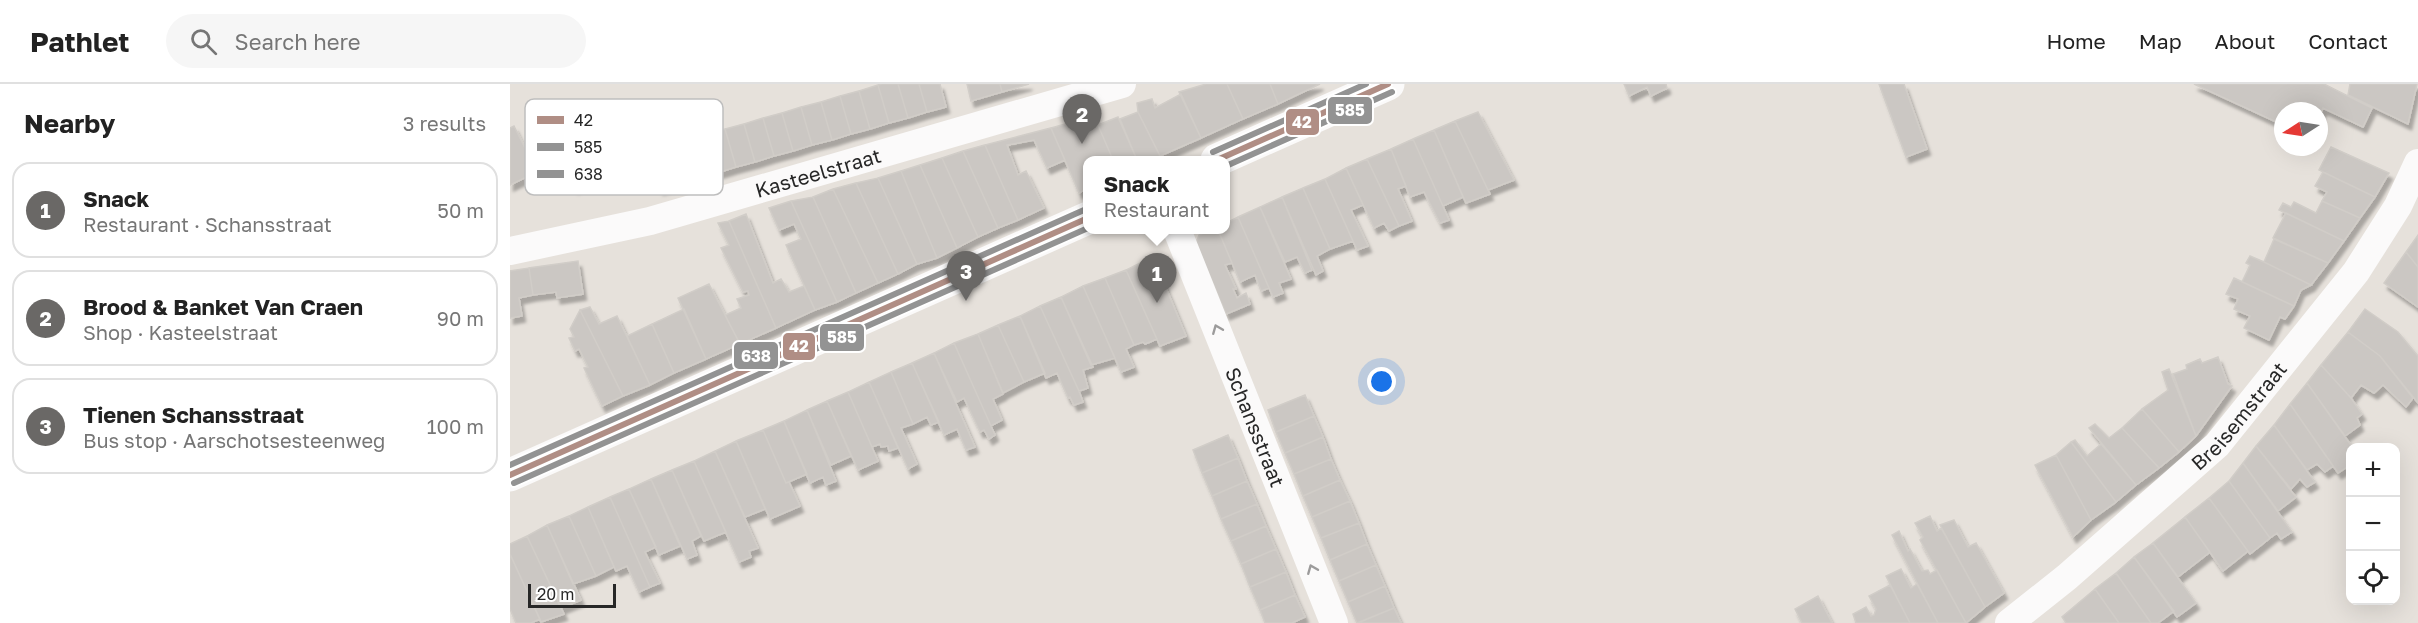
<!DOCTYPE html>
<meta charset="utf-8">
<style>
body{margin:0;font-family:"Golos Text",sans-serif;background:#f6f6f6;color:#222}
.controls{position:absolute;right:18px;bottom:18px;display:grid;overflow:hidden;border-radius:12px;box-shadow:0 6px 24px #0002}
.controls button{width:54px;height:54px;display:grid;place-items:center;padding:0;border:0;border-bottom:2px solid #e0e0e0;background:#fff;color:#222;font:30px sans-serif}
.compass{position:absolute;left:1764px;top:18px;width:54px;height:54px;border-radius:50%;background:#fff;box-shadow:0 6px 24px #0002;rotate:258deg}
.scale{position:absolute;left:18px;bottom:15px;width:88px;box-sizing:border-box;padding-left:6px;border:3px solid #272727;border-top:0;font-size:16px;line-height:21px;white-space:nowrap;color:#272727;-webkit-text-stroke:4px #fff;paint-order:stroke}
.you{position:absolute;left:872px;top:298px;width:21px;height:21px;margin:-15px;border:4px solid #fff;border-radius:50%;background:#1a73e8;box-shadow:0 0 0 9px #1a73e833}
.badge{display:grid;place-items:center;width:39px;height:39px;border-radius:50%;background:#6a6866;color:#fff;font-size:20px;font-weight:700}
.pin{position:absolute;translate:-50% -50px;filter:drop-shadow(0 2px 3px #0008)}
.pin::after{content:'';position:absolute;top:32px;width:21px;height:18px;background:inherit;clip-path:polygon(0 0,100% 0,50% 100%)}
.popup{position:absolute;left:573px;top:72px;width:147px;height:78px;box-sizing:border-box;display:grid;place-content:center;border-radius:12px;background:#fff;filter:drop-shadow(0 2px 4px #0005);font-size:20px;white-space:nowrap;color:#767676}
.popup b{font-size:22px;color:#222}
.popup::after{content:'';position:absolute;left:50%;top:100%;margin-left:-12px;border:12px solid transparent;border-top-color:#fff}
.list{margin:0;padding:0;list-style:none}
h2{display:flex;justify-content:space-between;align-items:center;height:78px;margin:0;padding:0 24px;font-size:26px}
h2 small{font-size:20px;font-weight:400;color:#767676}
.list li{display:grid;grid-template-columns:39px 1fr auto;gap:18px;align-items:center;box-sizing:border-box;height:96px;margin:0 12px 12px;padding:0 12px;border:2px solid #e0e0e0;border-radius:18px}
.list b{display:block;font-size:22px;white-space:nowrap}
.list p{margin:0;font-size:20px;white-space:nowrap;color:#767676}
.list em{font-size:20px;font-style:normal;color:#767676}
.icon{flex:none;width:33px;height:33px;fill:none;stroke:currentColor;stroke-width:2;stroke-linecap:round;stroke-linejoin:round}
.map{position:relative;flex:none;width:1908px;height:539px;overflow:hidden}
header{display:flex;align-items:center;gap:36px;box-sizing:border-box;height:84px;padding:0 30px;background:#fff;border-bottom:2px solid #e0e0e0}
header strong{font-size:28px}
nav{display:flex;gap:33px;margin-inline-start:auto;font-size:21px}
.search{width:420px;height:54px;background:#f6f6f6;display:flex;align-items:center;gap:15px;box-sizing:border-box;padding:0 21px;border-radius:33px;color:#767676;font-size:22px}
main{display:flex}
aside{flex:1;background:#fff}
.map>svg:first-child{display:block}
.building{fill:#cbc7c3;stroke:#d1cdc8;stroke-width:1.5;filter:url(#shadow)}
.lines{fill:none;stroke-linecap:round;stroke-linejoin:round}
.street{stroke:#fbfafa;stroke-width:28}
.secondary{stroke:#fbfafa;stroke-width:33}
.bus-1-casing{stroke:#fff;stroke-width:10}
.bus-2-casing{stroke:#fff;stroke-width:10}
.bus-3-casing{stroke:#fff;stroke-width:10}
.bus-1{stroke:#b08e85;stroke-width:6}
.bus-2{stroke:#939393;stroke-width:6}
.bus-3{stroke:#939393;stroke-width:6}
.oneway{stroke:#9c9b9b}
.labels{text-anchor:middle;dominant-baseline:central;stroke-width:4.5;stroke-linejoin:round;paint-order:stroke}
.street-label{font-size:20px;fill:#272727;stroke:#fff}
.key{fill:#fff;stroke:#bebebe;stroke-width:1.5}
.key-label{font-size:16px;fill:#272727}
.line-badge{stroke:#fff;stroke-width:2}
.badge-label{font-size:16px;text-anchor:middle;font-weight:bold;fill:#fff}
</style>
<header>
<strong>Pathlet</strong>
<div class="search"><svg class="icon" aria-label="search" viewBox="0 0 24 24"><circle cx="10" cy="10" r="6"/><path d="M15 15l6 6"/></svg>Search here</div>
<nav><a>Home</a><a>Map</a><a>About</a><a>Contact</a></nav>
</header>
<main>
<aside>
<h2>Nearby<small>3 results</small></h2>
<ul class="list">
<li><span class="badge">1</span><div><b>Snack</b><p>Restaurant · Schansstraat</p></div><em>50 m</em></li>
<li><span class="badge">2</span><div><b>Brood &amp; Banket Van Craen</b><p>Shop · Kasteelstraat</p></div><em>90 m</em></li>
<li><span class="badge">3</span><div><b>Tienen Schansstraat</b><p>Bus stop · Aarschotsesteenweg</p></div><em>100 m</em></li>
</ul>
</aside>
<div class="map">
<svg width="1908" height="539" viewBox="0 0 1908 539">
<defs>
<filter id="shadow"><feDropShadow dx="3.5" dy="6" stdDeviation="1.5" flood-color="#0004"/></filter>
</defs>
<rect width="100%" height="100%" fill="#e6e1db"/>
<path class="building" d="M372,0H388L398,34L379,39L368,1Z
M388,0H409L417,28L398,34Z
M409,0H430L436,23L417,28Z
M457,0H490L492,8L461,17Z
M490,0H519L492,8Z
M696,0H717L733,35L691,54L669,8Z
M717,0H760L768,20L733,35Z
M760,0H810L768,20Z
M1114,0H1156L1157,4L1141,12L1137,3L1119,12Z
M1369,0H1394L1417,65L1396,73Z
M1684,0H1814L1862,24L1853,43L1813,24L1809,33V27H1773V41Z
M1840,0H1907L1898,40L1838,11Z
M368,1L379,39L360,45L349,7Z
M349,7L360,45L341,50L330,12Z
M671,10L691,54L650,72L628,28L627,19L642,15L645,24Z
M330,12L341,50L322,56L311,18Z
M311,18L322,56L302,61L291,23Z
M291,23L302,61L283,67L272,29Z
M628,28L650,72L641,76H627L610,35Z
M968,28L1004,96L978,106L945,37Z
M272,29L283,67L264,72L253,34Z
M584,32L603,76H578V104L569,109L541,44Z
M608,33L627,76H603L588,41Z
M253,34L264,72L245,78L234,40Z
M945,37L980,110L956,119L924,46Z
M234,40L245,78L226,83L215,45Z
M4,42L27,88L0,101V44Z
M541,44L555,76L537,84L524,56L497,61L508,91L516,87L534,124L508,136L475,61Z
M215,45L226,83L207,89L196,51Z
M73,46L92,80L77,89L80,95L65,104L39,59L55,50L58,55Z
M924,46L953,113L933,122L903,55Z
M196,51L207,89L188,94L177,56Z
M903,55L933,122L939,136L930,139L914,108L900,113L881,65Z
M177,56L188,94L169,100L158,62Z
M475,61L508,136L488,144L453,67Z
M158,62L169,100L150,105L139,67Z
M1821,63L1879,89L1865,113L1809,86Z
M881,65L896,102L888,105L902,137L889,142L857,75Z
M453,67L488,144L468,153L432,74Z
M432,74L468,153L447,164L410,81Z
M857,75L889,142L879,147L874,139L864,144L836,84Z
M410,81L447,164L427,174L391,87Z
M836,84L853,121L841,126L858,162L847,166L815,95Z
M391,87L427,174L407,180L368,94Z
M1813,88L1865,113L1850,134L1812,117L1817,108L1805,102Z
M368,94L407,180L388,190L346,99Z
M815,95L843,157L820,165L793,104Z
M346,99L388,190L368,199L323,105Z
M793,104L820,165L807,172L813,187L806,191L772,113Z
M323,105L368,199L346,209L303,113Z
M303,113L346,209L327,218L281,117Z
M772,113L802,186L795,189L787,173L775,178L750,123Z
M281,117L327,218L305,226L276,161L291,155L284,140L269,146L259,124Z
M1812,117L1850,134L1834,157L1769,126L1773,119L1781,123L1784,118L1806,129Z
M750,123L781,195L769,199L773,209L763,213L728,133Z
M1776,129L1834,157L1818,179L1763,154Z
M236,130L263,199L271,195L279,208L294,202L305,226L266,244L219,137Z
M728,133L759,204L751,207L745,191L730,198L708,146H716V139Z
M219,137L266,244L230,260L215,231L231,224L227,215L239,211L238,207L233,208L211,164L219,161L208,139Z
M702,146H708L722,179L715,181L726,205H723L727,214L736,209L740,220L716,230L686,159L689,151Z
M1908,151V183L1896,168Z
M1764,155L1818,179L1801,201L1754,178Z
M1896,168L1908,183V223L1874,199Z
M1740,172L1754,178L1801,201L1791,206L1784,222L1732,198L1740,181L1736,179Z
M640,174L644,175L676,252L650,262L616,186Z
M68,177L73,210L47,214L46,208L23,211L19,184Z
M19,184L23,211L9,214L12,232L0,234V187Z
M616,186L647,255L635,260L633,258L624,261L595,194Z
M595,194L624,261L616,265L624,283L611,288L573,202Z
M1724,194L1784,222L1775,235L1770,233L1759,256L1734,244L1740,232L1724,225L1728,215L1716,210Z
M199,200L230,260L196,275L168,214Z
M573,202L605,274L581,281L551,213Z
M551,213L583,283L573,286L578,304L569,307L530,222Z
M530,222L569,307L573,318L564,321L560,313L558,314L547,289L536,294L510,232Z
M80,223L89,240L107,232L140,301L113,312L70,226Z
M174,225L196,275L164,289L142,240Z
M1855,225L1888,248L1908,272V319L1870,272L1838,248Z
M70,226L113,312L92,322L74,284L78,283L69,265L65,267L59,254L64,253L60,245Z
M510,232L535,289L514,298L488,241Z
M142,240L164,289L140,301L117,252Z
M488,241L514,298L493,309L468,250Z
M1838,248L1870,272L1903,314L1896,323L1873,301L1864,309L1851,301L1841,314L1811,281Z
M468,250L493,310L483,315L492,336L481,342L444,259Z
M444,259L485,351L479,355L474,346L470,348L454,314L447,318L424,269Z
M424,269L465,363L456,366L447,345L434,351L402,279Z
M1708,273L1718,300L1722,302L1686,352L1663,290L1677,285L1676,281L1690,275L1692,279Z
M402,279L429,338L421,341L417,333L403,340L381,288Z
M1811,281L1841,314L1852,330L1847,334L1850,341L1835,352L1797,299Z
M1659,285L1686,352L1669,368L1632,325L1658,306L1652,288Z
M381,288L403,340L391,344L407,380L398,385L359,298Z
M359,298L388,364L379,367L378,362L371,363L370,360L362,363L338,308Z
M1797,299L1843,364H1840V381L1828,389L1780,320Z
M338,308L368,377L348,386L317,317Z
M795,311L804,332L766,348L758,326Z
M317,317L341,372L321,381L297,326Z
M1780,320L1823,382L1815,388L1807,380L1797,386L1764,341Z
M1632,325L1669,368L1649,384L1612,344Z
M297,326L326,397L316,401L313,393L300,399L274,337Z
M804,332L813,353L775,369L766,348Z
M274,337L297,390L276,399L253,346Z
M1585,340L1599,354L1612,344L1649,384L1626,401L1579,344Z
M1764,341L1805,398L1797,403L1790,395L1781,405L1746,362Z
M253,346L276,399L279,398L290,422L260,435L226,357Z
M718,351L728,374L692,389L683,366Z
M813,353L821,375L784,390L775,369Z
M1565,356L1577,372L1591,360L1626,401L1606,418L1561,358Z
M226,357L255,425L235,433L205,367Z
M1561,358L1606,418L1581,436L1546,371Z
M1746,362L1786,413L1768,427L1733,379Z
M205,367L248,464L239,467L241,473L229,478L184,377Z
M1546,371L1581,436L1563,453L1525,381Z
M728,374L737,397L702,412L692,389Z
M821,375L830,396L793,412L784,390Z
M184,377L216,448L194,457L162,386Z
M1733,379L1782,448L1771,455L1767,449L1760,454L1719,397Z
M162,386L191,452L182,457L187,471L177,475L141,395Z
M141,395L170,462L149,471L119,405Z
M830,396L840,417L802,433L793,412Z
M737,397L747,420L711,435L702,412Z
M1719,397L1760,454L1740,470L1699,414Z
M119,405L146,463L135,468L150,499L140,503L100,413Z
M100,413L140,503L129,508L117,482L106,487L78,423Z
M1699,414L1738,467L1713,487L1675,433Z
M840,417L849,439L811,454L802,433Z
M747,420L756,442L721,457L711,435Z
M78,423L104,483L86,492L59,432Z
M59,432L86,492L63,500L37,441Z
M1420,432L1427,447L1431,444L1475,523L1456,539L1410,456L1413,453L1405,439Z
M1675,433L1700,468L1668,493L1643,459Z
M1444,436L1458,463L1466,459L1494,509L1475,523L1430,441Z
M849,439L857,460L820,476L811,454Z
M37,441L71,516L51,524L17,452Z
M756,442L766,465L731,480L721,457Z
M1389,447L1398,467L1400,465L1412,487L1418,486L1420,490L1427,486L1456,539H1428L1382,451Z
M17,452L54,530L31,538L0,470V460Z
M1643,459L1686,519L1667,533L1624,473Z
M857,460L866,481L829,497L820,476Z
M766,465L776,488L740,503L731,480Z
M0,470L30,535L21,539H6L0,525Z
M1624,473L1664,527L1648,539H1641L1606,489Z
M866,481L875,502L838,518L829,497Z
M1391,485L1401,504L1407,500L1428,539H1400L1376,492Z
M776,488L785,511L750,526L740,503Z
M1606,489L1641,539H1609L1585,505Z
M1380,501L1400,539H1346L1343,530L1356,523L1361,532L1364,531L1366,525L1359,512Z
M875,502L884,524L847,539L838,518Z
M1585,505L1609,539H1556L1552,533Z
M785,511L795,533L782,539H755L750,526Z
M1308,512L1322,539H1292L1285,525Z
M884,524L891,539H848Z"/>
<g class="lines">
<g class="street">
<path id="s1" d="M667,146L824,539"/>
<path id="s2" d="M0,167L140,137L612,0"/>
<path id="s3" d="M1499,539L1557,493L1707,361L1846,188L1888,122L1908,79"/>
</g>
<path class="secondary" d="M707,76L878,0
M0,391L578,134"/>
<g class="bus-1-casing">
<path id="bus-1" d="M707,76L878,0
M0,391L578,134"/>
</g>
<g class="bus-2-casing">
<path id="bus-2" d="M716,82L882,8
M4,399L578,144"/>
</g>
<g class="bus-3-casing">
<path id="bus-3" d="M703,68L856,0
M0,381L574,126"/>
</g>
<use href="#bus-1" class="bus-1"/>
<use href="#bus-2" class="bus-2"/>
<use href="#bus-3" class="bus-3"/>
</g>
<defs><path id="oneway-chevron" d="M-2-3.5L2.5 0L-2 3.5" fill="none" stroke-width="1.6" stroke-linecap="round" stroke-linejoin="round" transform="scale(1.5)"/></defs>
<g class="oneway">
<use href="#oneway-chevron" transform="translate(707 245) rotate(-112)"/>
<use href="#oneway-chevron" transform="translate(802 485) rotate(-112)"/>
</g>
<g class="labels">
<g class="street-label">
<text stroke="none"><textPath href="#s2" startOffset="318">Kasteelstraat</textPath></text>
<text stroke="none"><textPath href="#s3" startOffset="310">Breisemstraat</textPath></text>
<text stroke="none"><textPath href="#s1" startOffset="212">Schansstraat</textPath></text>
</g>
</g>
<rect x="15" y="15" width="198" height="96" rx="9" class="key"/>
<rect x="27" y="32" width="27" height="8" fill="#b08e85"/>
<rect x="27" y="59" width="27" height="8" fill="#939393"/>
<rect x="27" y="86" width="27" height="8" fill="#939393"/>
<g class="key-label">
<text x="64" y="42">42</text>
<text x="64" y="69">585</text>
<text x="64" y="96">638</text>
</g>
<g class="line-badge">
<rect x="817" y="12" width="46" height="29" rx="6" fill="#939393"/>
<rect x="775" y="24" width="35" height="28" rx="6" fill="#b08e85"/>
<rect x="309" y="239" width="46" height="29" rx="6" fill="#939393"/>
<rect x="272" y="248" width="34" height="29" rx="6" fill="#b08e85"/>
<rect x="223" y="257" width="46" height="29" rx="6" fill="#939393"/>
</g>
<g class="badge-label">
<text x="840" y="32">585</text>
<text x="792" y="44">42</text>
<text x="332" y="259">585</text>
<text x="289" y="268">42</text>
<text x="246" y="278">638</text>
</g>
</svg>
<div class="controls">
<button>+</button>
<button>−</button>
<button><svg class="icon" aria-label="locate" viewBox="0 0 24 24"><circle cx="12" cy="12" r="6"/><path d="M12 2v4M12 18v4M2 12h4M18 12h4"/></svg></button>
</div>
<svg class="compass" viewBox="-18 -18 36 36"><path d="M0-13l5 13h-10z" fill="#e53935"/><path d="M0 13l5-13h-10z" fill="#767676"/></svg>
<div class="scale">20 m</div>
<div class="you"></div>
<div class="pin badge" style="left:647px;top:219px">1</div>
<div class="popup"><b>Snack</b>Restaurant</div>
<div class="pin badge" style="left:572px;top:60px">2</div>
<div class="pin badge" style="left:456px;top:217px">3</div>
</div>
</main>
